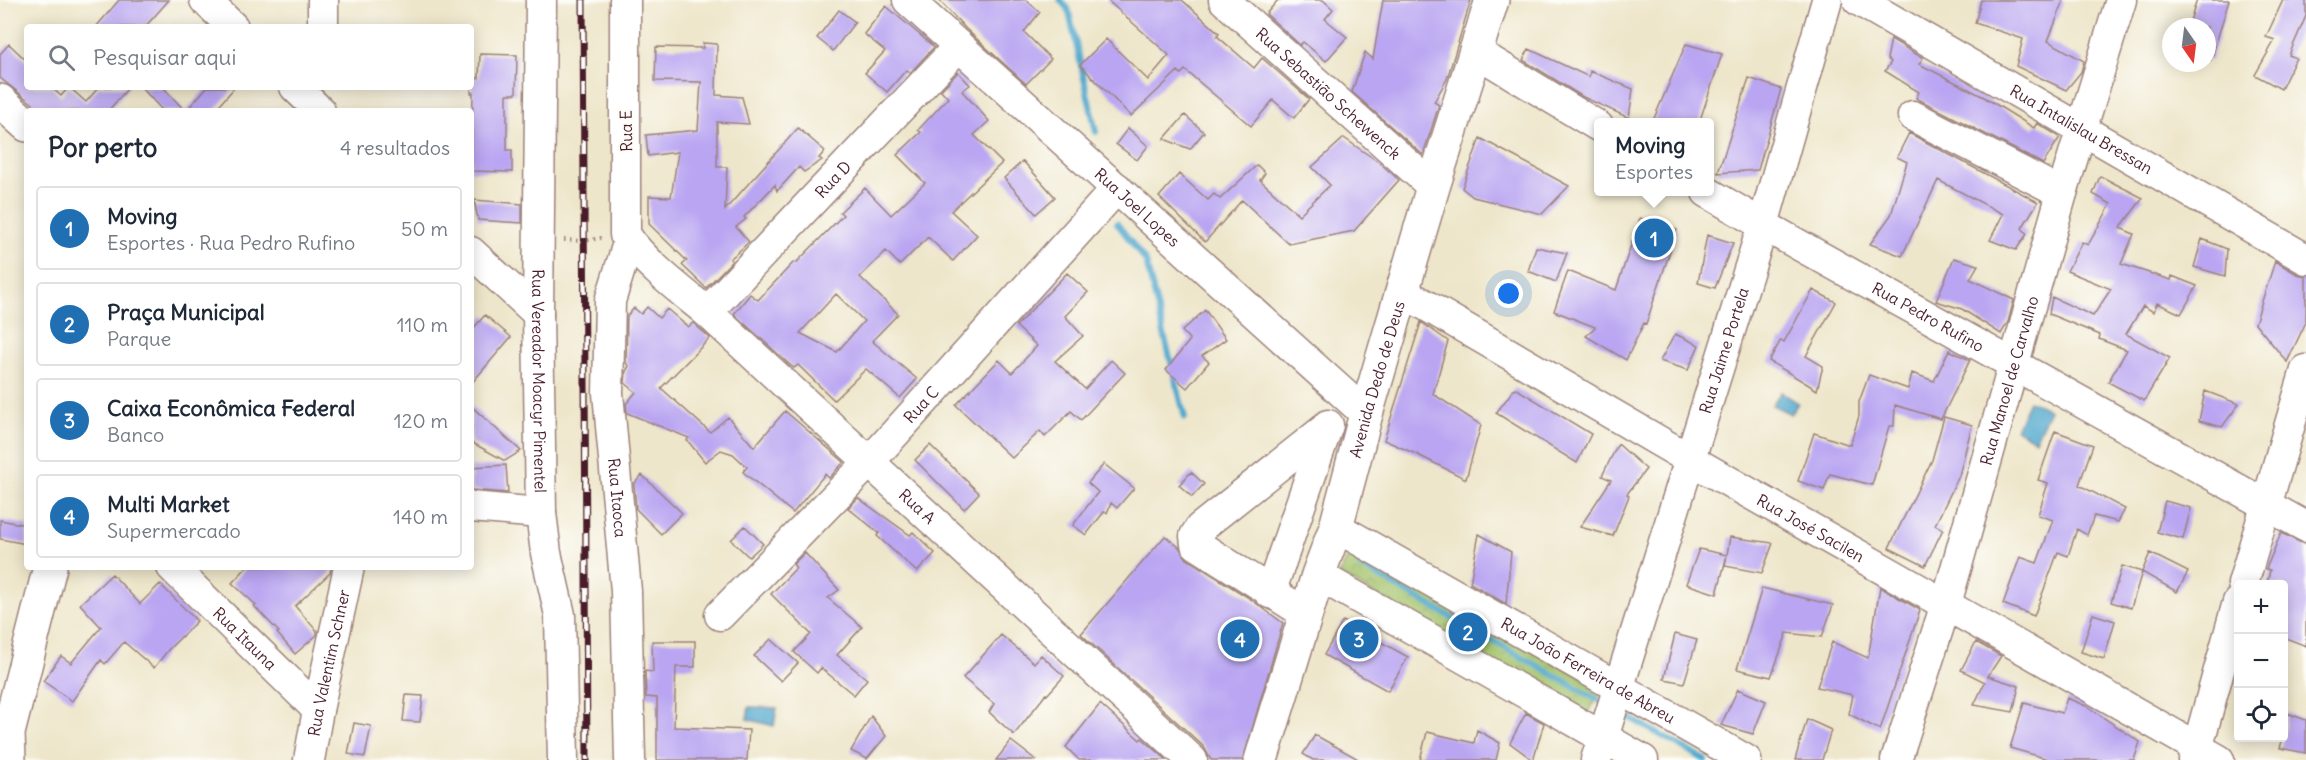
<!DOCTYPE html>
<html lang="pt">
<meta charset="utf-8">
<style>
body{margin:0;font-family:Delius,sans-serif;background:#f2f2f3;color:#1f2937}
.controls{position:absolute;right:18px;bottom:18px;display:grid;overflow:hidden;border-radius:6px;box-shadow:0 3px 15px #0003}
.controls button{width:54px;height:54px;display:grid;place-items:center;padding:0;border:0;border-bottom:2px solid #e0e1e3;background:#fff;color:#1f2937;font:30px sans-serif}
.compass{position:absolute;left:2162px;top:18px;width:54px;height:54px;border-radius:50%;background:#fff;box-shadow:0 3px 15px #0003;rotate:166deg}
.you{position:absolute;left:1509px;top:294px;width:21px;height:21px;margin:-15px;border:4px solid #fff;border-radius:50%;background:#1a73e8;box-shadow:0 0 0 9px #1a73e833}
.badge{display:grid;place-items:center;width:39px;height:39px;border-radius:50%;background:#1f6fb2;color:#fff;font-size:20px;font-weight:700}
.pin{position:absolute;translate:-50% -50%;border:3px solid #fff;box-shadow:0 2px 6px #0006}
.popup{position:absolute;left:1594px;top:118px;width:120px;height:78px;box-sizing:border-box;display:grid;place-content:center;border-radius:6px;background:#fff;filter:drop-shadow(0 2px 4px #0005);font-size:20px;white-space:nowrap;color:#747a83}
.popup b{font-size:22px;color:#1f2937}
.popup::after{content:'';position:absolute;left:50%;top:100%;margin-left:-12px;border:12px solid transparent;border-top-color:#fff}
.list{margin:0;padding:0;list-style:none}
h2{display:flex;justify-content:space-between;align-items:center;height:78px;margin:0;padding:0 24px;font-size:26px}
h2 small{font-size:20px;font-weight:400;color:#747a83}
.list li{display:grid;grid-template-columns:39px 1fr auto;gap:18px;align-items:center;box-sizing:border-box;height:84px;margin:0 12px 12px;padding:0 12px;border:2px solid #e0e1e3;border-radius:6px}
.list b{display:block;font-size:22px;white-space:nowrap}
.list p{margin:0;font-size:20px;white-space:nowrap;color:#747a83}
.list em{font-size:20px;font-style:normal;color:#747a83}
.icon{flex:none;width:33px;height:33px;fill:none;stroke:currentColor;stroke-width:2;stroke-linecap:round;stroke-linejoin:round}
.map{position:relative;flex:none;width:2306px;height:760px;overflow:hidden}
.search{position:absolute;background:#fff;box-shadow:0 3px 15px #0003;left:24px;top:24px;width:450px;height:66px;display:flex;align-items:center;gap:15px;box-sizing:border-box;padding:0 21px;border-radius:6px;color:#747a83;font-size:22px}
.panel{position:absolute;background:#fff;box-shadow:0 3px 15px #0003;left:24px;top:108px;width:450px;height:462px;border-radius:6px}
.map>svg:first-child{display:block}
.park{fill:url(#park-crowns);stroke:#76704a;stroke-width:1.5}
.water{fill:#51a9ce;stroke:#4e647c;stroke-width:1.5}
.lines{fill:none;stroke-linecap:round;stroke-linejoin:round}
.stream{stroke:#51a9ce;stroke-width:6}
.building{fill:#b9a5f2;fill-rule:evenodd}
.minor-casing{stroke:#9c827a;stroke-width:33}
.major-casing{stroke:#9c827a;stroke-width:36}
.path{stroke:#9c827a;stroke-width:4;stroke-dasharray:1.5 4.5;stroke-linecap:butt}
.minor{stroke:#fff;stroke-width:30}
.major{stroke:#fff;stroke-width:33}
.rail-casing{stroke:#4a1f2b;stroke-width:7}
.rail{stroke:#fdfcf7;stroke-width:4.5;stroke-dasharray:14;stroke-linecap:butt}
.labels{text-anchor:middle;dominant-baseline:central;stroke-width:4.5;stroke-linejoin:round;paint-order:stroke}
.street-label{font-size:16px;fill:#4a1f2b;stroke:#fdfcf7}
</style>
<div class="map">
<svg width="2306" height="760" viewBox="0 0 2306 760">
<defs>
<pattern id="park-crowns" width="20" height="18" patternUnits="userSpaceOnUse" patternTransform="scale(1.5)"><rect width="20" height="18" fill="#a3c26a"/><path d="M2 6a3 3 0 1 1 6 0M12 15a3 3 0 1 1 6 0" fill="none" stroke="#8ea65c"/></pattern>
</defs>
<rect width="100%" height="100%" fill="#fdfcf7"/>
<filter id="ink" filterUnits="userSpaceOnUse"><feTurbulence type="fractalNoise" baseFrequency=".0167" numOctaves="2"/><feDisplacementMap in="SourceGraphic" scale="12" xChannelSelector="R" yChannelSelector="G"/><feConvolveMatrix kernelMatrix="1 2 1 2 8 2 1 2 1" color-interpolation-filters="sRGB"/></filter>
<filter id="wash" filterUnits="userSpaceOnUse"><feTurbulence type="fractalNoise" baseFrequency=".008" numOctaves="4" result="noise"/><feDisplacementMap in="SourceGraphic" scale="24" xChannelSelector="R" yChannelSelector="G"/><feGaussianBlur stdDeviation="1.35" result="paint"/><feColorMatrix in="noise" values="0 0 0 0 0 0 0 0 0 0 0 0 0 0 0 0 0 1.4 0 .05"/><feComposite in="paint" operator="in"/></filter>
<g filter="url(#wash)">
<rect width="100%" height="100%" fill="#eee6ca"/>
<path class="park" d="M1352,549L1603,689L1585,718L1339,574Z"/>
<path class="water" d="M1781,392L1798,403L1791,414L1772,405Z
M2029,401L2050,410L2035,440L2016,429Z
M749,707L777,708L774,726L747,719Z"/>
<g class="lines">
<path class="stream" d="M1060,0L1068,8L1096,132
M1117,223L1146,262L1185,418
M1360,566L1605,704
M1619,712L1705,760"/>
</g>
<g id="blocks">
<path class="building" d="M119,0H169L145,27H96Z
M939,0H1026L1040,12L1024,32L1051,59L1026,84L966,29Z
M1107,0H1182L1219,33L1217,36L1254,68L1262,58L1309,99L1294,118L1273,100L1251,126L1185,70L1181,74L1178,71L1131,116L1080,65L1106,39L1148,80L1169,55Z
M1278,0H1323L1333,9L1325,19L1347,37L1326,61L1303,42L1300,45L1266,14Z
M1383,0H1471L1447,79L1434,102L1439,105L1423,155L1352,92L1365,52L1373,59Z
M1981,0H2064L2048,41L2084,61L2081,72L2066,90L2016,66L2023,39L1975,23Z
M2197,0H2229L2211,60H2207V27H2188Z
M2283,0H2306V16L2289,55L2296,58L2281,89L2255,75L2275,40L2266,37Z
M886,6L934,47L910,73L906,70L887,92L865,73L885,51L864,34Z
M839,10L855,22L833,51L817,38Z
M1891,39L1923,58L1919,64L1984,97L2034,128L2037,123L2060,137L2043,164L1916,98L1919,92L1885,71L1891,62L1887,59Z
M703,43L717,44L716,95L742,97L749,124L717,122V167H727L725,210L798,128L825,151L819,158L822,160L804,172L799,167L777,191L775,185L744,217L746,219L736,227L749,242L730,259L732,261L706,288L682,265L687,261L649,224V196L671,197L678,152L648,156L646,135L698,130L701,82L655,81L656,47L703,48Z
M9,44L27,61V87H51L61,96L69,87L86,102L99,87H129L108,111H42L0,78V54Z
M1686,44L1722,54L1699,123H1652Z
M1529,49L1589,77L1590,71L1633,89L1629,118L1583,97L1523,60Z
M480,54L517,55L516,94H507V150H512V172L471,171L473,93H471V77L479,78Z
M958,72L970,85L962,91L989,121L974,135L1002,163L951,211L977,235L953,261L928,237L900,265L886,251L860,277L898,314L872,341L917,379L900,398L866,369L834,400L798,365L794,368L790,365L734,314L750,294L758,300L794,262L796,263L843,215L840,212L865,188L891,215L925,183L897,155L921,132L918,130L948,98L941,90ZM836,294L864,321L837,352L800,333Z
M1749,78L1781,89L1758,170L1718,173Z
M141,87H163L185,111H163Z
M207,87H235L214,111H186Z
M1185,115L1204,132L1190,149L1164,139Z
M1128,128L1148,146L1137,160L1116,144Z
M1909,133L2038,202L2022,228L2027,234L2016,250L1990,240L2003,214L1938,180L1902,256L1870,244L1891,215L1907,162L1897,157Z
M1344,138L1380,163L1399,180L1354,231L1289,244L1242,200L1205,242L1159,197L1179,174L1208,200L1214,194L1220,199L1257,165L1265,173L1260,180L1299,215L1330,185L1312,167Z
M1480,138L1569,186L1542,214L1473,197L1462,188Z
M1023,161L1055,197L1036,214L1004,178Z
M2100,176L2143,198L2120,228L2134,234L2121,264L2171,280L2172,276L2197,286L2181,314L2157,303L2154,312L2143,306L2126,334L2170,358L2144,401L2108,382L2127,350L2099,339L2100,335L2049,314L2052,297L2093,316L2111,289L2067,271L2082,242L2088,245L2111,204L2093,194Z
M474,200L522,204V223L478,220Z
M1640,218L1677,230L1646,324L1644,323L1626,360L1586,336L1595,327L1554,311L1568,271L1616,290Z
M1707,235L1733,243L1715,288L1698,283Z
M2202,239L2227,249L2225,276L2194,267Z
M1536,247L1567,253L1556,282L1528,271Z
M1954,258L1978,265L1970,279L2014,300L2008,322L2001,334L1962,309L1936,301Z
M2275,261L2297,274L2306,276V322L2287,362L2255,323Z
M1067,273L1088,292L1065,316L1083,336L1055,361L1085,389L1111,360L1125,373L1081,420L1071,411L1045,437L1040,431L1012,458L956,405L999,360L1012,373L1037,346L1016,326Z
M1813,290L1836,302L1806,356L1823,366L1817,390L1769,361L1781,340L1784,342Z
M647,307L659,318L667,309L688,327L693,323L710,338L661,388L710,432L728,417L754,447L785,411L844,462L829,478L825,474L793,513L743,472L747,467L733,454L721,450L705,462L687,440L689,438L627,413L626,404L636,392L625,383L626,371L629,366L626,363L627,316L634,308L641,314Z
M1205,310L1226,339L1202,356L1209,362L1187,388L1166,370L1190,340L1182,331Z
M485,315L511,337L471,384V331Z
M1421,322L1448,341L1433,394L1481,425L1466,479L1416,454L1384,440Z
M1675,334L1699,345L1688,370L1660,361Z
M1949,350L1970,360L1941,419L1895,405L1894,426H1889L1872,485L1830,474L1824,490L1798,481L1814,433L1850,445L1859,416V402L1869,375L1908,389L1912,373L1934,381Z
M1515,388L1591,434L1577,463L1496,413Z
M2205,391L2239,404L2222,427L2199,421Z
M471,406L521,451L505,461L471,442Z
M1944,417L1972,425L1959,476L1935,525L1943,529L1925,566L1889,548L1932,460Z
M2055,431L2093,445L2079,485L2125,509L2118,522L2094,516L2087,535L2077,529L2068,556L2058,552L2034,616L2003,604L2020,557L2037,563L2053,520L2038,515L2048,483L2038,480Z
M1618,444L1646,469L1627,494L1629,496L1613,536L1580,527L1611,480L1602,476Z
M930,445L979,493L964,509L915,460Z
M1104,464L1134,488L1117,508L1111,503L1107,513L1104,512L1086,535L1073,525L1098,492L1088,483Z
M506,465L508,493L471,490V467Z
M1191,472L1204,484L1192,497L1179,485Z
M642,475L682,513L661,534L636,509L634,484Z
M858,498L910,535L913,532L935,553L917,572L877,536L879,533L848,508Z
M2165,501L2191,508L2183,539L2157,532Z
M0,520L27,525V544L0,539Z
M745,526L763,544L749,557L731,540Z
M2281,533L2306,545V646L2283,637V585H2267L2270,570L2266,569Z
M1479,534L1511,552L1506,604L1470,583Z
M1165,536L1179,547L1187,559L1249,598L1283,623L1243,760H1211L1204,747L1081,634Z
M1730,537L1773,543L1762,573L1725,566Z
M1699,549L1727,555L1717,594L1686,584Z
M805,553L839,590L828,598L862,627L837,655L867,679L854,695L821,668L817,673L794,652L811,634L771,594L796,568L793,564Z
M2150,553L2188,572L2177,592L2142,572Z
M2122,566L2142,572L2131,608L2111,602Z
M247,567H331L330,573L295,606L317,631V635L295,654L277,633L279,632L254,606L256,605L232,583Z
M112,574L140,604L160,584L197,621L168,650L154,668L124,642L105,664L101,660L72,701L43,681L61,656L71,663L101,627L80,604Z
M1880,587L1920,610L1880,730L1849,714L1853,695L1817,687L1832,642L1868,658Z
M1762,588L1833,605L1822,637L1787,633L1771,677L1737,669Z
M2093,614L2115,621L2104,659L2081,652Z
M1343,621L1408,657L1388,691L1324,655Z
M1675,634L1697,640L1684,683L1664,679Z
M1001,635L1034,663L1041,655L1064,676L1047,695L1046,694L1014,735L989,712L994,704L963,678Z
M771,639L798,663L781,681L754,656Z
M652,641H695V667H676L674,727L749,730L747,760H657V698L646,697L645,671L653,672Z
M1976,642L2001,656L1988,676L2019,686L2013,712L1974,705L1985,682L1961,670Z
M1738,689L1766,701L1753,734L1721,725Z
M406,695L423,696L420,722L403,721Z
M2067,698L2086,706L2140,742L2134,760H2051L2010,748L2024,703L2062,713Z
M1100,704L1140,740L1142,738L1167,760H1079L1066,747Z
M1526,713L1544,723L1533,760L1510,743Z
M2287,713L2306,720V753L2280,748L2283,738Z
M871,716L886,736L867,759L851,751Z
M1807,719L1831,730L1822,760H1795Z
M354,723L371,726L365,757L348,754Z
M1477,730L1500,743L1496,760H1420L1427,732L1474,743Z
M1315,735L1360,760H1313L1303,754Z
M1011,741L1036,760H996Z"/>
</g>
</g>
<g filter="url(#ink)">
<use href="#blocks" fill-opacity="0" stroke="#9c827a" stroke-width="1.5"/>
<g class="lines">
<g class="minor-casing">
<g id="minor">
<path d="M205,0L233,27"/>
<path d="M323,0V27"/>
<path id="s1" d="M541,0L538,314L541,513L546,553L560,615L563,760"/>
<path id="s2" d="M625,0V235C647,265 678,288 707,312L1192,760"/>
<path id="s3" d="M908,0L1366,414"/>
<path id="s4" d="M1224,0L1433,187"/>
<path id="s5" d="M1858,0L2306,259"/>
<path d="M1476,52L1598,126"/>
<path d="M295,87L320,111"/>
<path d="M1913,116L2062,193"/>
<path id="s6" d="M1707,192L1763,225L2306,527"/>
<path id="s7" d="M629,240L610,301L608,393L626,591L630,760"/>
<path d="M471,252L538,314"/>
<path id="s8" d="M1403,292L1691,460L2219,760"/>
<path id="s9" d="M707,312L959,46"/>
<path d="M471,507L541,513"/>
<path id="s10" d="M1336,527L1746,760"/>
<path id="s11" d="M172,567L318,710"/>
<path d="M1318,575L1643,760"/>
<path d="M2243,584L2306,370"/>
<path d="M1270,593L1328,425"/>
<path d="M1306,614L1196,544L1195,536L1200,528L1326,428"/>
<path id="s12" d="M720,615L870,461L1117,188"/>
<path id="s13" d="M309,760L318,710L349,567"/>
<path id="s14" d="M1596,760L1763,225L1827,0"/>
<path id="s15" d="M1896,760L1946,604L2062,193L2121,0"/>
<path d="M2194,760L2238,602"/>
</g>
</g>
<g class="major-casing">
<g id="major">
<path d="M0,101L27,125"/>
<path d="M9,760L8,733L50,567"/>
<path id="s16" d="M1261,760L1318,575L1336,527L1366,414L1433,187L1492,0"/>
</g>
</g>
<path class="path" d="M564,240L584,241L601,238"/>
<use href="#minor" class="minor"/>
<use href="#major" class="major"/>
<g class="rail-casing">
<path id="rail" d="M583,0L587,760"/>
</g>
<use href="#rail" class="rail"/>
</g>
</g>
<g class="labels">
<g class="street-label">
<text stroke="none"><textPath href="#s4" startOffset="140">Rua Sebastião Schewenck</textPath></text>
<text stroke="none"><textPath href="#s5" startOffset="258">Rua Intalislau Bressan</textPath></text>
<text transform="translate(626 131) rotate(-91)">Rua E</text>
<text stroke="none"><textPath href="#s9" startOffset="183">Rua D</textPath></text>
<text stroke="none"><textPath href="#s3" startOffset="309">Rua Joel Lopes</textPath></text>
<text stroke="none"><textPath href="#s6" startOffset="254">Rua Pedro Rufino</textPath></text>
<text stroke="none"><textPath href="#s14" startOffset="429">Rua Jaime Portela</textPath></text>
<text stroke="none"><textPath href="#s16" startOffset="398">Avenida Dedo de Deus</textPath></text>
<text stroke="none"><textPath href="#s15" startOffset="396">Rua Manoel de Carvalho</textPath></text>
<text stroke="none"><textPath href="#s1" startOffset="381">Rua Vereador Moacyr Pimentel</textPath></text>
<text stroke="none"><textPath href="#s12" startOffset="291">Rua C</textPath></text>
<text stroke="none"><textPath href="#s7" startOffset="261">Rua Itaoca</textPath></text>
<text stroke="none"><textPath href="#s2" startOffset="634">Rua A</textPath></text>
<text stroke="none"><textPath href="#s8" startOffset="471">Rua José Sacilen</textPath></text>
<text stroke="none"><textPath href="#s11" startOffset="102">Rua Itauna</textPath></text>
<text stroke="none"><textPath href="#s13" startOffset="99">Rua Valentim Schner</textPath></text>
<text stroke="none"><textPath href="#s10" startOffset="290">Rua João Ferreira de Abreu</textPath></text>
</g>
</g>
</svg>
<div class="controls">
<button>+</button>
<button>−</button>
<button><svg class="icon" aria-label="locate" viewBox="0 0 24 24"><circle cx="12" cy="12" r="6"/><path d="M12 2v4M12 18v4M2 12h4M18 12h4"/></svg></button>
</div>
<svg class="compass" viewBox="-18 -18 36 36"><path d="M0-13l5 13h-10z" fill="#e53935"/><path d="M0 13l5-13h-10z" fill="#747a83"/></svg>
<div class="you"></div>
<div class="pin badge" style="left:1654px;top:238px">1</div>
<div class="popup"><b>Moving</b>Esportes</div>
<div class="pin badge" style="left:1468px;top:632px">2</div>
<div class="pin badge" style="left:1359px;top:639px">3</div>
<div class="pin badge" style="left:1240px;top:639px">4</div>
<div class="search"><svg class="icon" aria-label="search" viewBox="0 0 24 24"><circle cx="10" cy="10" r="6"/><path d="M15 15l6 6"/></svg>Pesquisar aqui</div>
<section class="panel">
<h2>Por perto<small>4 resultados</small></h2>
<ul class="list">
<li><span class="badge">1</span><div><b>Moving</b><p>Esportes · Rua Pedro Rufino</p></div><em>50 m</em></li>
<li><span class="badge">2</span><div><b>Praça Municipal</b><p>Parque</p></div><em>110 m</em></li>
<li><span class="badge">3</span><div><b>Caixa Econômica Federal</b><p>Banco</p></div><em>120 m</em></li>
<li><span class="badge">4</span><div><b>Multi Market</b><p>Supermercado</p></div><em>140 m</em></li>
</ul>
</section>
</div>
